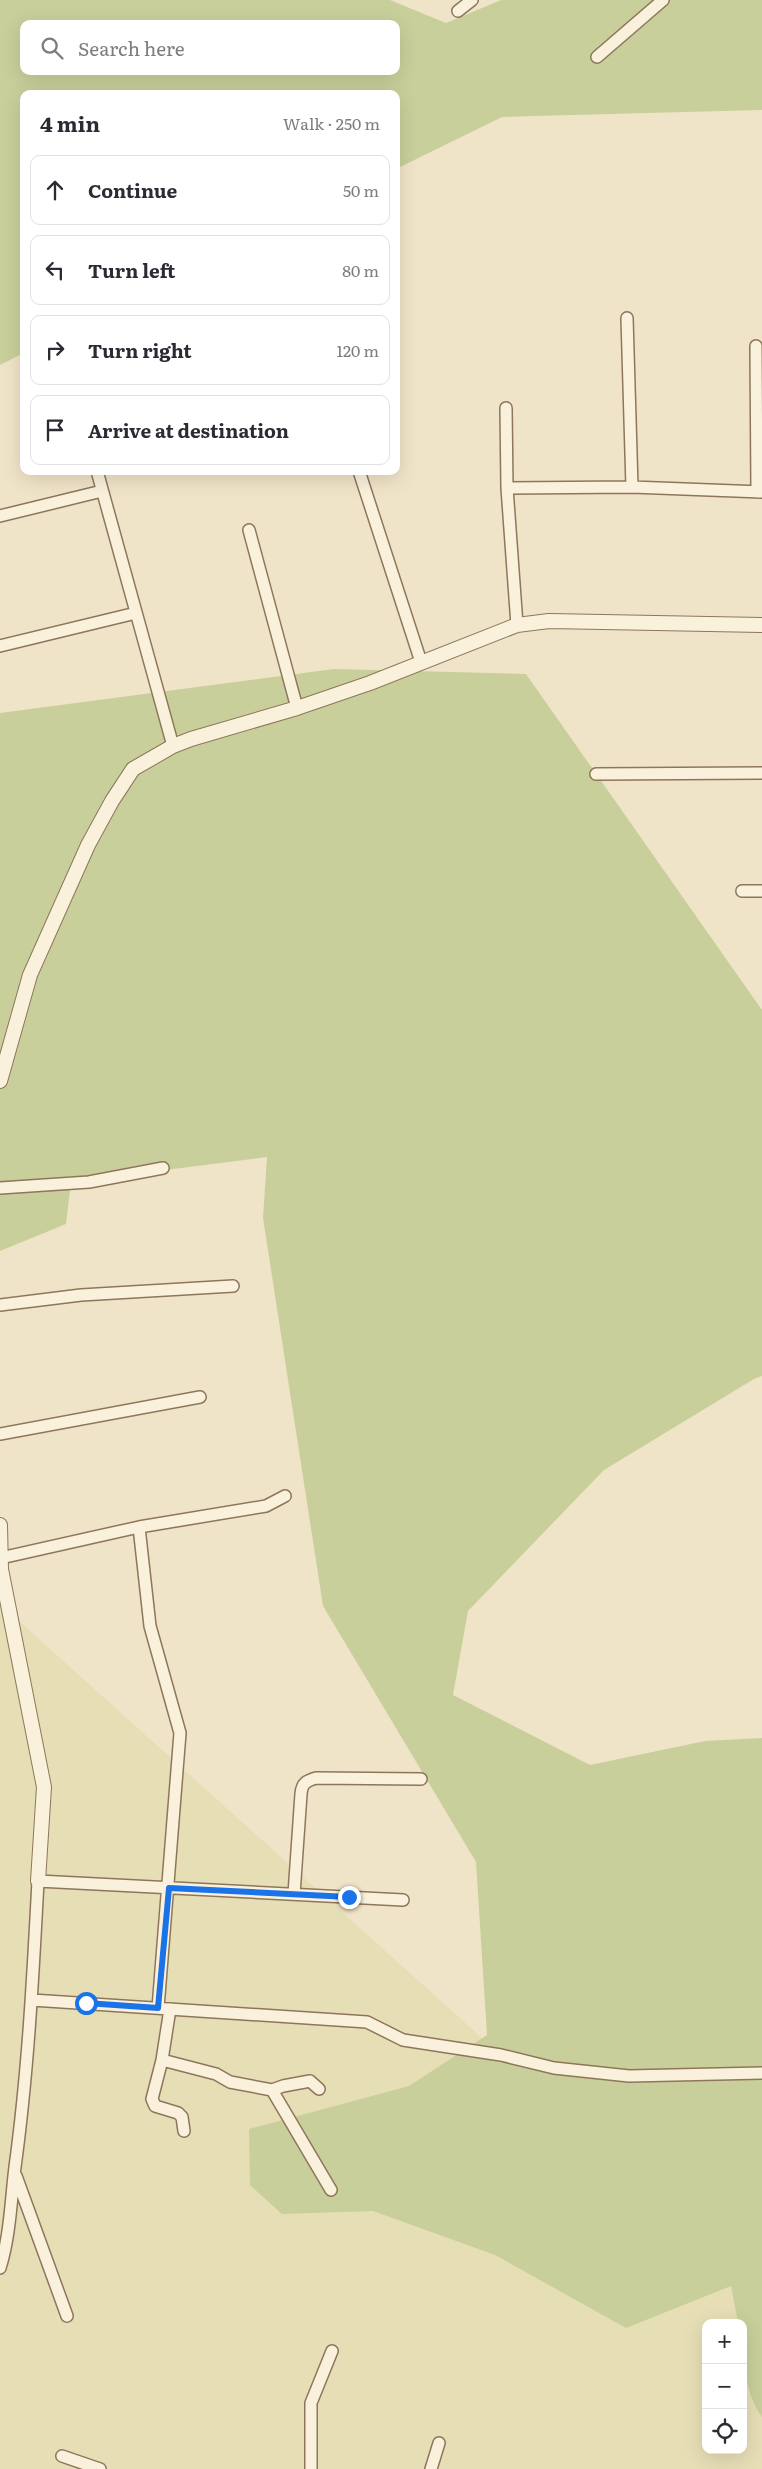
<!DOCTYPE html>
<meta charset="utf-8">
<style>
body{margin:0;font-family:Literata,serif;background:#f2f2f3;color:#2b2b33}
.controls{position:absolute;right:15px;bottom:15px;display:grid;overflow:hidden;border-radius:10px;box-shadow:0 5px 20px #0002}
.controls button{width:45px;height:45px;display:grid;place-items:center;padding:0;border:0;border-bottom:1px solid #e1e1e2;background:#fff;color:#2b2b33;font:25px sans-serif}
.stop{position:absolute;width:15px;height:15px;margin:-11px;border:4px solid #1a73e8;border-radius:50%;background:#fff}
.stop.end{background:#1a73e8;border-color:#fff;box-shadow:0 1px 5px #0008}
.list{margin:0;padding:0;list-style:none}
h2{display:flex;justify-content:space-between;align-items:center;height:65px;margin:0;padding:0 20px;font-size:21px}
h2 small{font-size:16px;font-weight:400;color:#7c7c81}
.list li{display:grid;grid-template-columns:32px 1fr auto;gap:15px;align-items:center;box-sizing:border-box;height:70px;margin:0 10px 10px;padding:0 10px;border:1px solid #e1e1e2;border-radius:10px}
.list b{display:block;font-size:19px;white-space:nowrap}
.list em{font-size:16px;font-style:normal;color:#7c7c81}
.icon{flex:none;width:28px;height:28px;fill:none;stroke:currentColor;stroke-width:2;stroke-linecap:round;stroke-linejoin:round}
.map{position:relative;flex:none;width:762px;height:2469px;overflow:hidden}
.search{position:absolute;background:#fff;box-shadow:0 5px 20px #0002;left:20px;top:20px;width:380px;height:55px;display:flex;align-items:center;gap:12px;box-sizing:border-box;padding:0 18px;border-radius:10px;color:#7c7c81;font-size:19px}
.panel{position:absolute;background:#fff;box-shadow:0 5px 20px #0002;left:20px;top:90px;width:380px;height:385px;border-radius:10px}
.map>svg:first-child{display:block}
.farmland{fill:#e6deb5;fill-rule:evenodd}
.green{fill:#c9cf9b;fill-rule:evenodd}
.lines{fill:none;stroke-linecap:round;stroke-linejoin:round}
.minor-casing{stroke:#8d765c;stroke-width:14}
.tertiary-casing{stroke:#8d765c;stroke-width:16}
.minor{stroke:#faf1dc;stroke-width:11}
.tertiary{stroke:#faf1dc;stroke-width:14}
.route{stroke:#1a73e8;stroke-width:6}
</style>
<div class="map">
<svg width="762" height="2469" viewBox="0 0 762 2469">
<rect width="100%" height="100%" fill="#f0e4c8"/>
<path class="farmland" d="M0,1604L762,2290V2469H0ZM706,2323H743V2450H706Z"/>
<path class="green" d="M0,0H390L446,23L501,0H762V110L502,117L396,169V94H24V353L0,365ZM24,24H396V71H24Z
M334,669L526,674L762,1010V1376L754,1379L604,1470L468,1611L453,1695L590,1765L705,1741L762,1738V2417C743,2391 743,2354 743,2323H738L731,2286L626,2328L495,2255L373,2211L282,2214L250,2185L249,2129L409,2086L487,2035L476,1862L323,1606L263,1218L267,1157L71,1182L66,1224L0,1251V713Z"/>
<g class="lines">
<g class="minor-casing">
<path id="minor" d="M458,11L472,0
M597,57L663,0
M627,318L632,487
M756,346L757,492
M506,408L507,488L517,625
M97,471L173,746
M359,471L421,662
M507,488L632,487L762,492
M0,516L102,491
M249,530L297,708
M0,646L136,613
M596,774L762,773
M742,891H762
M0,1188L89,1182L163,1168
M0,1305L81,1295L233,1286
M0,1434L200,1397
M139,1527L150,1626L180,1733L158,2008
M1,1558L139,1527L266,1506L285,1496
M294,1894L301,1794C302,1783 306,1781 316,1778L421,1779
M32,2000L367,2022L403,2040L501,2055L554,2068L629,2076L762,2073
M170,2009L162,2060L216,2074L230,2082L272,2090L331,2190
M162,2060L152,2099L155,2106L178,2113L182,2117L184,2131
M272,2090L283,2086L310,2081L319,2089
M16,2176L67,2316
M0,2268C10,2236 11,2200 15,2167C28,2072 33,1976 38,1881L403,1900
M62,2456L100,2469
M311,2469V2403L332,2351
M431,2469L439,2443"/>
</g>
<g class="tertiary-casing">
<path id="tertiary" d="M0,1081L30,975L88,845L112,801L133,769L173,746L191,739L297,708L370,683L517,625L549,621L762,625
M0,1525L1,1569L44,1787L38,1881"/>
</g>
<use href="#minor" class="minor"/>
<use href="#tertiary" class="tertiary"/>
</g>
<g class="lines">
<path class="route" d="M86,2003L158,2008L169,1888L349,1897"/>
</g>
</svg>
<div class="controls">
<button>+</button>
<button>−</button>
<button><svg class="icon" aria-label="locate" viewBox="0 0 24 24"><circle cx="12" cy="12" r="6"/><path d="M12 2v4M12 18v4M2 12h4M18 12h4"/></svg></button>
</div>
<div class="stop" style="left:86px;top:2003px"></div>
<div class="stop end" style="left:349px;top:1897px"></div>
<div class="search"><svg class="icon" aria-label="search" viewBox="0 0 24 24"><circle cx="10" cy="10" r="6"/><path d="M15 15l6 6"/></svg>Search here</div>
<section class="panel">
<h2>4 min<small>Walk · 250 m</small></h2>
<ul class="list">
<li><svg class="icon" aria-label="ahead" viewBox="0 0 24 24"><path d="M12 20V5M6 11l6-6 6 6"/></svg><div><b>Continue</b></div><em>50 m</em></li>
<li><svg class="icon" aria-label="left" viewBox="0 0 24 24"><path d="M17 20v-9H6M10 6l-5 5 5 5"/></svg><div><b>Turn left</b></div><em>80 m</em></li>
<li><svg class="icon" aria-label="right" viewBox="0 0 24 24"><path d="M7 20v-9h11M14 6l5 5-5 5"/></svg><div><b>Turn right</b></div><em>120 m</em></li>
<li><svg class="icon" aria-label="arrive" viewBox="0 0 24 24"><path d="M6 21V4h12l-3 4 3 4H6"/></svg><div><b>Arrive at destination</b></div></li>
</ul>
</section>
</div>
